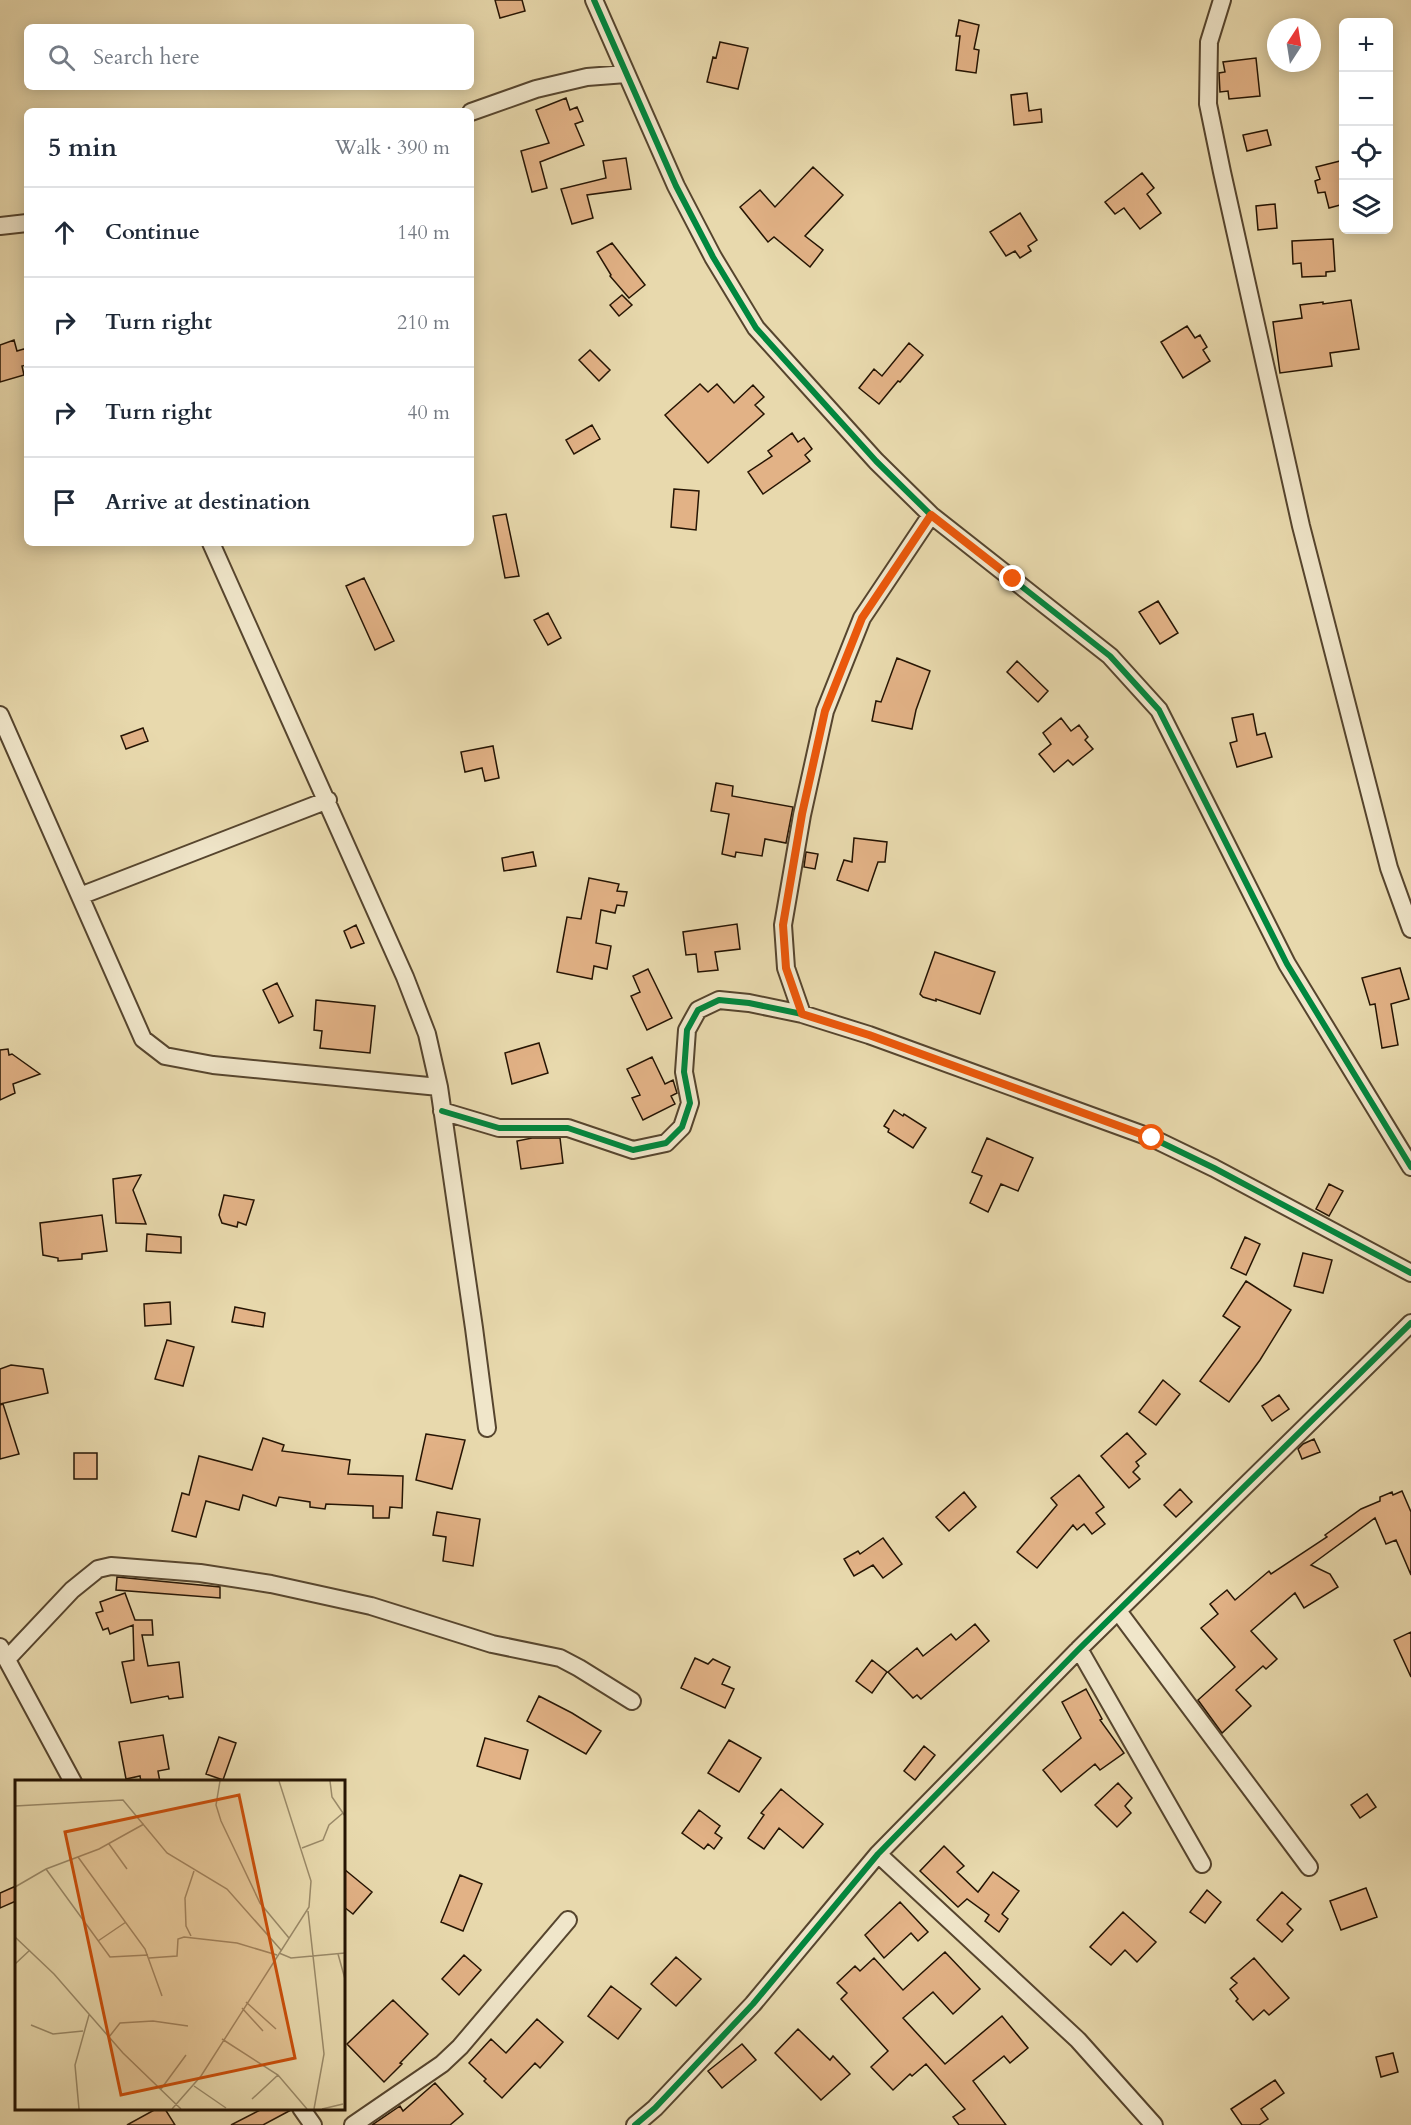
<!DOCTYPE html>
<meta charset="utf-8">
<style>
body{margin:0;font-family:Cardo,serif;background:#f2f2f3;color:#1f2937}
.controls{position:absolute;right:18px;top:18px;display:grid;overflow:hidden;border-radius:9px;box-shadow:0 3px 15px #0003}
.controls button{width:54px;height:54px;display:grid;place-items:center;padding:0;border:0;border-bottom:2px solid #e0e1e3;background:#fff;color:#1f2937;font:30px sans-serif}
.compass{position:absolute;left:1267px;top:18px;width:54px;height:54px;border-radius:50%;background:#fff;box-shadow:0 3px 15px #0003;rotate:12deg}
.stop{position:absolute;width:18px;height:18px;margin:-14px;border:4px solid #ea580c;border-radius:50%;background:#fff}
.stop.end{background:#ea580c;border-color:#fff;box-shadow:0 2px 6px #0008}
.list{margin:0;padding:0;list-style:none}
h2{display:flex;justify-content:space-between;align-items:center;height:78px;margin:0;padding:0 24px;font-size:26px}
h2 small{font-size:20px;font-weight:400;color:#747a83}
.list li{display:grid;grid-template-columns:39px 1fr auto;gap:18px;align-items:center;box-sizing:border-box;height:90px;padding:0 24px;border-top:2px solid #e0e1e3}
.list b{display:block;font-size:22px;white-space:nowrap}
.list em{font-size:20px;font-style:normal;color:#747a83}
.icon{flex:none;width:33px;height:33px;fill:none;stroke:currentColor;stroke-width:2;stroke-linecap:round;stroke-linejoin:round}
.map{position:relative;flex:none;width:1411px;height:2125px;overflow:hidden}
.search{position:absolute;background:#fff;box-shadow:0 3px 15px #0003;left:24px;top:24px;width:450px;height:66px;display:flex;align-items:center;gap:15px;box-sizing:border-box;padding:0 21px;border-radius:9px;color:#747a83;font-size:22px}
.panel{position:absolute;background:#fff;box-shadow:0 3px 15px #0003;left:24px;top:108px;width:450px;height:438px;border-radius:9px}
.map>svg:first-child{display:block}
.building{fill:#e2b286;stroke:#251403;stroke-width:1.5}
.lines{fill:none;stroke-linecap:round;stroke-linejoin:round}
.street-casing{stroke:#56452e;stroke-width:20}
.street{stroke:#f0e6ca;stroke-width:16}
.cycleway-casing{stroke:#f0e6ca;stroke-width:10}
.cycleway{stroke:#00873e;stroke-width:6}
.route{stroke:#ea580c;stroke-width:8}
.inset-road{fill:none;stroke:#9a8a69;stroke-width:1.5}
.view{fill:#cb4f0b;fill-opacity:0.15;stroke:#cb4f0b;stroke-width:3}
.inset-edge{fill:none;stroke:#251403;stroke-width:3}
</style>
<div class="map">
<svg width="1411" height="2125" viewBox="0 0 1411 2125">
<rect width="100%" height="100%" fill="#e8d9ad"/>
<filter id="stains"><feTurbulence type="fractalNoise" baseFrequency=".00333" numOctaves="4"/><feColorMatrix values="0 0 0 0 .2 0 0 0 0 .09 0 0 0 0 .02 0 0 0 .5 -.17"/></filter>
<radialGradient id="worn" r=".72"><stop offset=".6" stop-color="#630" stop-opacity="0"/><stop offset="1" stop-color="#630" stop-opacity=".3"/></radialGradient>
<path class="building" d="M495,0H522L525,11L500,18Z
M959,20L979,25L974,49L979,50L976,73L956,70L960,36H956Z
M720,42L748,48L738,89L707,82L713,57L716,58Z
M1256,58L1260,96L1229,99L1228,91L1220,92L1219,73L1225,72L1223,62Z
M1027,93L1029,111L1041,109L1042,122L1014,125L1011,95Z
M566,98L570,110L577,107L583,121L575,124L584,145L540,162L547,188L532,192L521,151L549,143L536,110Z
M1267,130L1271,145L1247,151L1243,135Z
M626,158L631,189L587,195L593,218L572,224L561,189L606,178L603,161Z
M1344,160V204L1329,208L1325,192L1318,193L1315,181L1320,179L1316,167Z
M813,167L843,195L805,236L823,250L810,267L774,237L768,242L740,207L760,190L775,207Z
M1142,173L1154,188L1147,194L1161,213L1140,229L1124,208L1115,214L1105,202Z
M1275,204L1277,228L1258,230L1256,206Z
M1020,213L1037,240L1028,246L1031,251L1020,258L1015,251L1006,256L990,232Z
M1333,239L1335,271L1326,272V276L1302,277L1301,263L1293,264L1292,241Z
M612,243L645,285L629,298L610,276L611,275L597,252Z
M622,295L632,305L619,316L610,305Z
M1351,300L1359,349L1330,353L1332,366L1280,373L1273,322L1302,318L1300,305L1323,302V304Z
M1187,326L1195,338L1200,335L1207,347L1203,350L1210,361L1183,378L1161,342Z
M14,340L17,351L27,348V365L22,366L24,375L0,382V345Z
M909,343L923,355L900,382L898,381L879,404L859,388L874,369L882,376Z
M590,350L610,370L599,381L579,360Z
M700,384L708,392L717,384L734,403L753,385L764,397L755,405L764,414L708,463L665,415Z
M592,425L600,439L574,454L566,440Z
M792,433L798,442L804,438L812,449L805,455L810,461L763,494L748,472L772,456L768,451Z
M674,489L699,491L696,530L671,527Z
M506,514L519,576L505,578L493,516Z
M364,578L394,641L375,650L346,586Z
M1158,601L1178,633L1160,644L1139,612Z
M548,613L561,638L548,645L534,620Z
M897,658L930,671L916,710L912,729L872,721L876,701L881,702Z
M1017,661L1048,691L1038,702L1007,672Z
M1253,714L1257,735L1265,733L1272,757L1237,767L1230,743L1237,741L1232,718Z
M1061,718L1071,731L1079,725L1088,737L1085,740L1093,749L1073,765L1068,760L1054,772L1039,754L1051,744L1043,733Z
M143,728L148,741L126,749L121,736Z
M493,746L499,778L485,781L482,768L465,772L461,752Z
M716,783L733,786L732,796L793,807L786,843L765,839L762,856L736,852L735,857L722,854L729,814L711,811Z
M854,838L887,842L885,862H878L868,891L837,880L844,860L852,862Z
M533,852L536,866L504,871L502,858Z
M806,852L818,854L815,869L804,867Z
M589,878L619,884L617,891L627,892L624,906L617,905L615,913L601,910L596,943L611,946L607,969L594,966L592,979L557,972L567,917L581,919Z
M737,924L740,949L715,952L718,970L698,972L696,954L686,955L683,932Z
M356,925L364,943L351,948L344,931Z
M935,952L995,972L980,1014L936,999V1001L923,997L920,994Z
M1400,968L1409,999L1391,1004L1398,1045L1382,1048L1375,1004L1370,1005L1362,978Z
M648,969L672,1018L647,1030L631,996L640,992L633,976Z
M277,983L293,1016L279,1023L263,990Z
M316,1000L375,1006L370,1053L320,1048L322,1031L314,1030Z
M539,1043L548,1073L512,1084L505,1053Z
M8,1049L9,1055L12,1054L40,1074L13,1084L15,1093L0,1100V1050Z
M652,1057L665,1084L673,1080L677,1093L671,1096L675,1104L643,1120L632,1098L640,1095L627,1069Z
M894,1110L903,1116L904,1114L926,1128L913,1148L888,1132L889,1129L884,1126Z
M532,1138H560L563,1163L521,1169L517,1141Z
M987,1138L1033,1158L1018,1191L1001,1184L988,1212L970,1203L982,1176L972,1172Z
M141,1175L133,1190L146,1224L116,1223L113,1179Z
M1329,1184L1343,1191L1329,1216L1316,1209Z
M224,1195L254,1200L246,1225L238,1222L237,1227L222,1223L219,1215Z
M102,1215L107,1251L82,1254V1259L58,1261V1258L43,1255L40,1223Z
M147,1234L181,1237V1253L146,1251Z
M1245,1237L1260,1244L1246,1275L1231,1268Z
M1303,1253L1332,1260L1323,1293L1294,1286Z
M1246,1281L1291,1310L1260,1360L1229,1402L1200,1381L1240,1327L1223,1316Z
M170,1302L171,1324L145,1326L144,1304Z
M235,1307L265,1313L263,1327L232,1322Z
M167,1340L194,1347L183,1386L155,1379Z
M11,1365L43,1369L48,1393L0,1404V1369Z
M1163,1380L1180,1394L1156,1425L1139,1412Z
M1279,1395L1289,1409L1272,1421L1262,1406Z
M3,1404L19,1454L0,1459V1405Z
M1127,1433L1146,1454L1136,1462L1139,1466L1133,1472L1140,1479L1129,1488L1101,1456Z
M426,1434L465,1440L452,1489L416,1480Z
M263,1438L284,1445L282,1451L350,1460L348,1474L403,1476L402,1508L390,1507L389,1518H373V1506L326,1504L325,1509L310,1507V1502L279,1497L276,1506L243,1495L239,1510L206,1501L196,1537L172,1531L182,1493L189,1495L199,1456L252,1470Z
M1314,1439L1320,1452L1302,1459L1298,1449L1303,1444Z
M74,1453H97V1479H74Z
M1079,1475L1104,1507L1096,1513L1105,1524L1092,1534L1084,1524L1077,1530L1073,1525L1037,1568L1017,1552L1057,1505L1051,1498Z
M1180,1489L1192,1502L1176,1517L1164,1505Z
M1402,1491L1411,1512V1575L1396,1540L1386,1544L1375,1518L1311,1565L1330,1574L1338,1587L1304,1608L1295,1593L1251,1631L1277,1659L1266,1669L1263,1666L1236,1690L1251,1706L1222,1733L1198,1700L1235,1667L1201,1628L1218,1614L1210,1604L1227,1590L1235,1600L1269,1571L1271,1574L1327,1537L1325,1535L1361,1509L1380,1501V1497L1392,1492L1393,1495Z
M964,1492L976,1507L949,1531L936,1517Z
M437,1512L480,1519L473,1566L443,1561L446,1537L433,1535Z
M883,1538L902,1564L883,1578L873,1565L854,1576L844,1559L858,1551L860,1554Z
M117,1577L220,1587V1598L116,1590Z
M125,1593L135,1620H152L153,1635H142L148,1666L179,1662L183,1697L169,1699L168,1696L131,1703L122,1662L134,1660L133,1625L110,1634L108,1628L103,1630L96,1613L103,1611L100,1602Z
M975,1624L989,1641L921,1699L917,1695L913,1698L888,1672L917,1648L923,1656L951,1634L956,1640Z
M1411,1632V1677L1394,1640Z
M695,1658L708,1664L713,1659L730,1667L722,1684L734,1689L725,1708L681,1688Z
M872,1660L887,1672L872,1693L856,1681Z
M1086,1689L1102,1719L1100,1720L1124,1753L1100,1770L1095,1764L1061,1792L1043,1770L1081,1738L1062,1702Z
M539,1696L572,1713L601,1731L586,1754L527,1721Z
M163,1735L169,1769L158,1771L160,1782H141L140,1776L126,1779L119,1742Z
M219,1737L236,1743L223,1780L206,1774Z
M485,1738L528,1750L520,1779L477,1766Z
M729,1740L761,1758L739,1792L708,1773Z
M924,1746L935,1755L915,1780L904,1771Z
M1118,1783L1132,1798L1125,1806L1131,1813L1117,1827L1095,1805Z
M781,1789L823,1824L803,1848L779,1828L764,1849L748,1838L764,1815L761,1813Z
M1367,1794L1376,1807L1360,1818L1351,1805Z
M699,1810L720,1826L715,1833L722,1838L714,1849L708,1844L704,1849L682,1833Z
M944,1846L964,1866L957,1872L978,1892L993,1872L1019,1891L1002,1914L1008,1919L999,1932L985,1921L989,1915L967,1899L958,1907L920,1871Z
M344,1869L372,1892L353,1914L344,1907Z
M460,1875L482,1884L463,1931L441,1922Z
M16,1886V1901L0,1908V1893Z
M1366,1888L1377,1917L1341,1930L1330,1901Z
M1207,1890L1221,1902L1205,1923L1190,1912Z
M1282,1892L1301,1909L1287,1924L1293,1930L1282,1942L1257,1920Z
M900,1902L928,1932L918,1941L911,1933L884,1958L865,1935Z
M1123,1912L1156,1942L1137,1962L1125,1950L1111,1965L1090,1947Z
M945,1952L980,1989L953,2014L933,1992L903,2018L945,2064L1002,2016L1028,2048L1010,2063L1004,2056L973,2081L1006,2125H959L953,2117L965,2109L926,2064L912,2076L910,2074L893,2090L871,2067L888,2051L841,1999L847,1993L837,1983L855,1966L860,1971L874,1958L903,1990Z
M464,1955L481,1970L459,1995L442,1979Z
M676,1957L701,1979L676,2006L651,1984Z
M1254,1958L1289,1998L1269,2015L1264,2010L1253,2020L1236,2001L1238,1999L1230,1989L1237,1983L1231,1978Z
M611,1986L641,2009L618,2039L588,2016Z
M393,2000L428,2034L400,2063L402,2064L384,2082L347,2044Z
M537,2019L563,2042L540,2068L535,2063L502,2098L484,2081L486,2079L469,2063L491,2039L506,2053Z
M798,2029L830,2060L833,2056L850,2074L821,2100L775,2053Z
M742,2044L756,2060L722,2088L708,2071Z
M1393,2053L1398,2072L1381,2077L1376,2057Z
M1275,2080L1284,2093L1261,2109L1268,2119L1259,2125H1242L1231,2109Z
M435,2083L463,2114L450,2125H372L400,2106L403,2111Z
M156,2109H165L175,2125H127Z
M262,2109H291V2110L263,2125H231Z"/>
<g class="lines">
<g class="street-casing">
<path id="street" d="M594,0L676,186L713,257L756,328L876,461L931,515L1110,656L1159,710L1287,964L1411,1167
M1222,0L1209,42L1208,104L1222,172L1301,526L1389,868L1411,929
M471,112L536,89L587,77L626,74
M0,226L27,223
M211,543L405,977L427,1034L439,1087L474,1328L487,1428
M0,715L143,1039L165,1056L213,1065L439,1087
M80,896L328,800
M802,1014L786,968L783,925L802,815L825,711L862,618L931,515
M442,1111L499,1128H568L633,1150L666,1143L682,1127L690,1103L684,1072L687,1030L698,1010L719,1000L749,1003L802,1014L869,1035L1152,1138L1214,1168L1411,1273
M1118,1611L1309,1867
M0,1647L73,1782
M1079,1649L1202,1864
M7,1659L72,1590L98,1569L111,1566L200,1573L271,1584L371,1606L492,1644L560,1658L579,1668L632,1701
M878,1854L1078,2040L1154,2125
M301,2108L313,2125
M353,2125L442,2064L460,2047L568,1920
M635,2125L655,2108L753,2004L878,1854L1079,1649L1411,1323"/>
</g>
<use href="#street" class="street"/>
<g class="cycleway-casing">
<path id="cycleway" d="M594,0L676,186L713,257L756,328L876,461L931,515L1110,656L1159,710L1287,964L1411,1167
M442,1111L499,1128H568L633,1150L666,1143L682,1127L690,1103L684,1072L687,1030L698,1010L719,1000L749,1003L802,1014L869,1035L1152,1138L1214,1168L1411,1273
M635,2125L655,2108L753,2004L878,1854L1079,1649L1411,1323"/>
</g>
<use href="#cycleway" class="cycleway"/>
</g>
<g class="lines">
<path class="route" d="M1013,579L931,515L862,618L825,711L802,814L783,925L786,968L802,1014L869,1035L1152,1138"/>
</g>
<g transform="translate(15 1780)">
<rect width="330" height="330" fill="#e8d9ad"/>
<path class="inset-road" d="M205,1L201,25L206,41L245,123L274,158M315,1L317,17L330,36M0,26L108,20L152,73L212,109L266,170M94,64L112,89M287,68L308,60L314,45L328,33M63,77L130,169L147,216M31,89L95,177L133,175M0,107L31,89L84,69L129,44M293,131L309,274L299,329M176,156L171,146L170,118L179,91M0,157L39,194L108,273L166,329M83,161L111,142M264,173L276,178L330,173M323,174L330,199M134,178L162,176L163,159L169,157L222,163L262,175M0,184L15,170M231,222L261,249M227,228L248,251M16,245L38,254L68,251M94,257L105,243L138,241L173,246M207,259L263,295L292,329M179,306L211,328M146,309L171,275M237,319L263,295M64,329L60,285L74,235M157,329L186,296L294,127L296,101L264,1M307,329L328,324"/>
<path class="view" d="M224,15L280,278L106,315L50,52Z"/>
<rect width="330" height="330" class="inset-edge"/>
</g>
<rect width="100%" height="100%" filter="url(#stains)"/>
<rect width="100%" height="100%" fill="url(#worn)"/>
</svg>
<div class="controls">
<button>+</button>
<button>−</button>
<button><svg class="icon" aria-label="locate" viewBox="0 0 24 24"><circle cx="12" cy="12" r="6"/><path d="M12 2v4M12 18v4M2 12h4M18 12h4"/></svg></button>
<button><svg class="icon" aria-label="layers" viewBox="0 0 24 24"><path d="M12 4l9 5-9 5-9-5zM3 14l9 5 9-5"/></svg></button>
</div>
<svg class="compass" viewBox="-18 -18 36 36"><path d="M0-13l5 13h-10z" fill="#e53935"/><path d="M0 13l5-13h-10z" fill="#747a83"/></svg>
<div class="stop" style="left:1152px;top:1138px"></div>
<div class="stop end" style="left:1013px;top:579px"></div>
<div class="search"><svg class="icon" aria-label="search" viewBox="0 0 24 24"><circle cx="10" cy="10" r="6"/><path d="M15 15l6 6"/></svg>Search here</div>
<section class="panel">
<h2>5 min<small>Walk · 390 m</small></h2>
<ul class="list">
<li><svg class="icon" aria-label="ahead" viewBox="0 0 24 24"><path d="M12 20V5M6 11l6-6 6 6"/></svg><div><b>Continue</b></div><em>140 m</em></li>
<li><svg class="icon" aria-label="right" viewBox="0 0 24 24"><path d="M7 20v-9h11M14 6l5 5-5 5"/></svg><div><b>Turn right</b></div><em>210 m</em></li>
<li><svg class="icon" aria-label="right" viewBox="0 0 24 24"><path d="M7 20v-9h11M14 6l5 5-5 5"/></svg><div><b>Turn right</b></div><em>40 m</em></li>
<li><svg class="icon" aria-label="arrive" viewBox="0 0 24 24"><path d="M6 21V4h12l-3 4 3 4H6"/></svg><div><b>Arrive at destination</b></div></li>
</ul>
</section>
</div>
